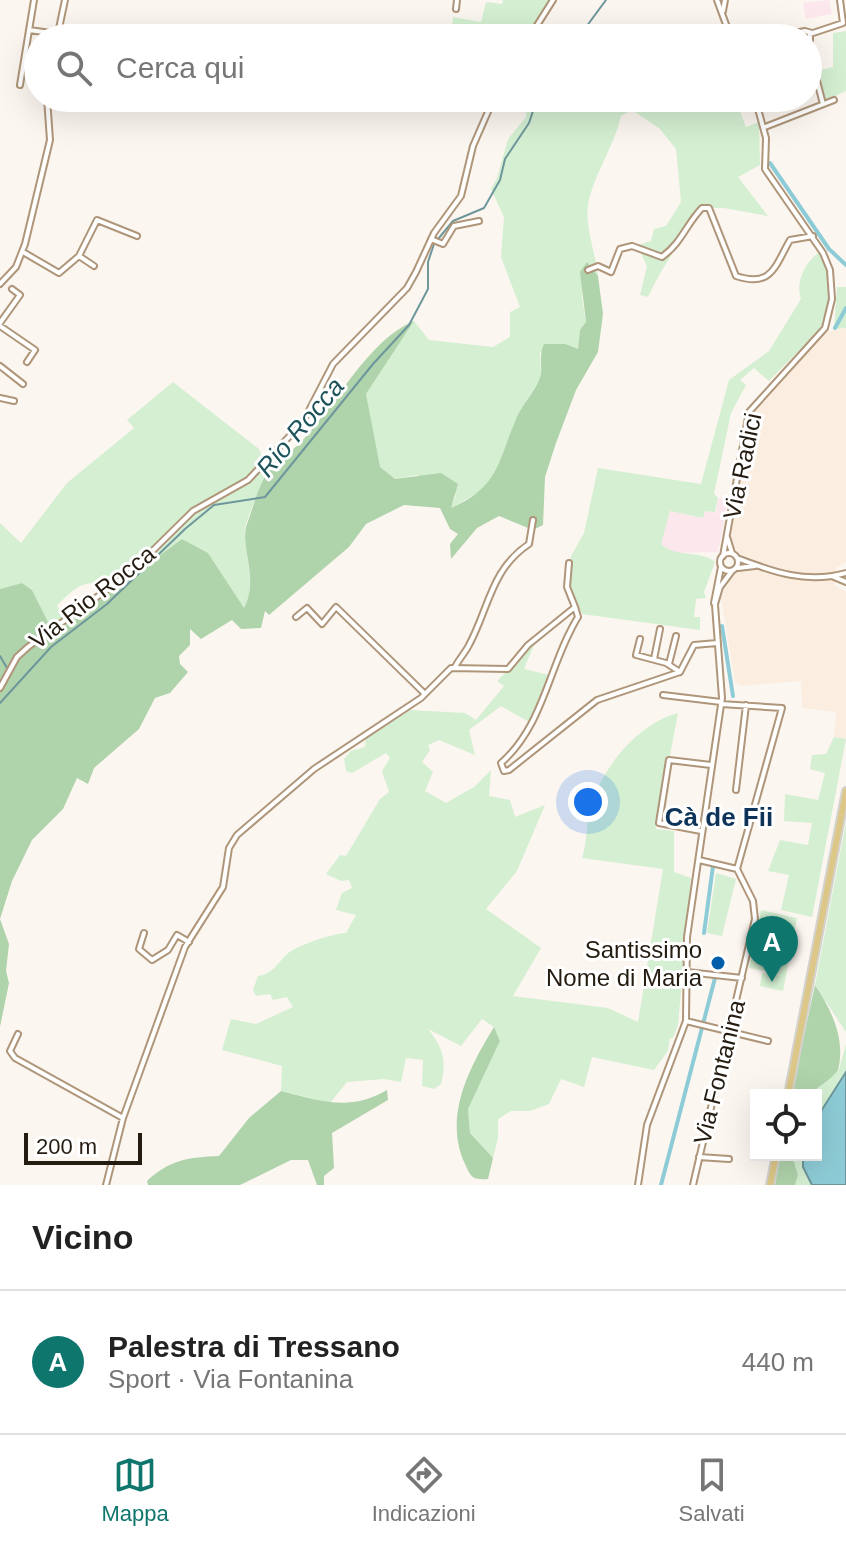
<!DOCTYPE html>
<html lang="it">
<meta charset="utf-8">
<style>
body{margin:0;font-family:Helvetica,sans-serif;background:#f6f6f6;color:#222}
.controls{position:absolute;right:24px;bottom:24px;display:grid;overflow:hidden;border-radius:0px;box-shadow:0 8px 32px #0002}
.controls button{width:72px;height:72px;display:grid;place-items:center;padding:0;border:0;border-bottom:2px solid #e0e0e0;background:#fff;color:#222;font:40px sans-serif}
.scale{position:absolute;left:24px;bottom:20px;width:118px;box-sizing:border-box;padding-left:8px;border:4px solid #251c11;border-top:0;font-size:22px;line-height:28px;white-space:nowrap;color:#251c11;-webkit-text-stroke:6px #fff;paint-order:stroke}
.you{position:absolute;left:588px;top:802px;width:28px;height:28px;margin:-20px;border:6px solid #fff;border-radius:50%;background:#1a73e8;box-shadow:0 0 0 12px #1a73e833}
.badge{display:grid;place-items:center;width:52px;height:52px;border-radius:50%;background:#0f766e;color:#fff;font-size:26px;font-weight:700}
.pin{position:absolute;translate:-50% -66px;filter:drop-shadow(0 2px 4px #0008)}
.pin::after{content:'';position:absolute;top:42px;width:28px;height:24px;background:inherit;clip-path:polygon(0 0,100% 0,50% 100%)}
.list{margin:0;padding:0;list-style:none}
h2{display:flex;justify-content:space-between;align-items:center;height:104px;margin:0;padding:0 32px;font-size:34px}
h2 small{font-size:26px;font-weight:400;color:#767676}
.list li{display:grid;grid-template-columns:52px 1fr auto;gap:24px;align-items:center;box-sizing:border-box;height:144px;padding:0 32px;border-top:2px solid #e0e0e0}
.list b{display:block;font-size:30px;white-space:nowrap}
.list p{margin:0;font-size:26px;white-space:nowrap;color:#767676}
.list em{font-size:26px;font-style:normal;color:#767676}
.icon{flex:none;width:44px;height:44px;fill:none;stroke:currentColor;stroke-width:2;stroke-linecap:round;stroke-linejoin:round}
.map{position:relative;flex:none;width:846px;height:1185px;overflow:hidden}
.search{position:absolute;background:#fff;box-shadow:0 8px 32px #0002;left:24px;right:24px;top:24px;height:88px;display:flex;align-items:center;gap:20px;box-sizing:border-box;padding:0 28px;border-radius:44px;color:#767676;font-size:30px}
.sheet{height:248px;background:#fff}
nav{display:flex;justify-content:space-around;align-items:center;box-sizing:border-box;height:112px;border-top:2px solid #e0e0e0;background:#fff;font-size:22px;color:#767676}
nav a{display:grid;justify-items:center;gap:4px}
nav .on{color:#0f766e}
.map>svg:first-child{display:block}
.commercial{fill:#fce7ed}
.built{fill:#fbeee0}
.green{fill:#d4efd2}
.forest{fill:#afd3ab}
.water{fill:#8dccd7;stroke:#6e979c;stroke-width:2}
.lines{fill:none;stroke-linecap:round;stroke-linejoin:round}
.stream{stroke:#6e979c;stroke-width:2}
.canal{stroke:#8dccd7;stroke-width:4}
.minor-casing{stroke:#af967a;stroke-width:8}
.major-casing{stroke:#d3d2cf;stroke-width:10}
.minor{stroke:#fff;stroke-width:4}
.major{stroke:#ddc788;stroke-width:6}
.poi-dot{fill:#005eab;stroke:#fff;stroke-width:3}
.labels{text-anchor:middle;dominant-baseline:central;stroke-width:6;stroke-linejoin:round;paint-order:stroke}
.street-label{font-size:24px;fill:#251c11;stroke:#fff}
.poi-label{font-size:24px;fill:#251c11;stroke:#fff;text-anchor:end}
.water-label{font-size:26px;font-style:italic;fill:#1d545c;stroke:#fff}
.neighbourhood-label{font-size:26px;font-weight:bold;fill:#0d3359;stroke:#fff}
</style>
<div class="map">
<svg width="846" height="1185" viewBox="0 0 846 1185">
<rect width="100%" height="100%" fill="#fcf6f0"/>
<path class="commercial" d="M829,0L832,14L806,19L803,3Z
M718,498L725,499L724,506H727L718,552L671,553L661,544L670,511L702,518L705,511L716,513Z"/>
<path class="built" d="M846,328V562L836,568L834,585L846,592V739L834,737L836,712L802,708L801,681L741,686L735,682L721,598L729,579L737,571L748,569L752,560L737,552L729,534L748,423L758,403L826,332Z"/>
<path class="green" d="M503,0H551L527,38H450L453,17L481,22L486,2L502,4Z
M846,31V91L824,101L816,71L833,67V33Z
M526,98H735L746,127L759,122L760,165L738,177L768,216L724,208H702C683,239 663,264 648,297L640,295L647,266L637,245L651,241L654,229L666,226L681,202L676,149L660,129L632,110L621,116C614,147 591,180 588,206C585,227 596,255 598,276L587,262L582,297L586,323L580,330L578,350L540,352L541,376L498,471L482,490L450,509L456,495L417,475L395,479L379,467L366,394L414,321L429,340L493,347L510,337V312L520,307L501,257L504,217L491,189L497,178L508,139L526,117Z
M820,252C830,276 833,301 823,326L769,381L754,368L740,380L746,385L731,413L714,494L718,498L715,512L705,511L703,518L670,511L661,544C677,559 699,549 715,562L704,592L706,598L696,599L694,617H700V630L582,614L570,588L571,556L584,533L598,468L701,484L729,380L769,351L801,299C795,283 805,261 820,252Z
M837,287H846V328L834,329Z
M173,382L259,449L268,471C263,480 246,520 245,529C243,557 258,580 244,609L208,553L182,539L112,595C94,570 72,589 57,606L70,624L54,635L32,590L22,583L0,589V523L21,543L67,483L134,428L127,420Z
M535,643L524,669L549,675L529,722L501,706L469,730L475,755L439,740L428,745L430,750L422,762L433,772L425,791L446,803L474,787L491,770L489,796L510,800L515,817L545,805L517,871L486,909L541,948L513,996L608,1008L638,1022L663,869L582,858C587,843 586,829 589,814C598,772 636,724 678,713L656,829L674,831V872L691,878L678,1025L673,1038H670L668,1051L654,1070L592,1057L584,1087L561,1079L549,1104L530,1111H511L498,1119V1138L493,1158L470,1133L468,1109L500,1041L494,1027L482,1019L461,1046L428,1029C443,1047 447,1061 441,1084L434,1089L422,1086L423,1060L406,1058L401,1082L384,1079L347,1082L330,1103L281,1091L282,1066L222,1050L231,1019L256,1024L293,1007L287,997L273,1000L270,994L256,996L253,990L258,976C274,973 276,965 287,954C298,945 331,934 346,933L356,915L336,910L342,893L352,888L349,880L341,881L326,874L340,855L346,856L380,799L389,792L382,771L390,758L386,753L352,773L346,771L344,759L351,751L365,747L366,738L410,710L465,713L476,720L504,686L497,681Z
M834,737L846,739L812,917L781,910L789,875L768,871L780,840L808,845L812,823L784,821L785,794L818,800L825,773L810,769L812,755L826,754Z
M846,822V1032L815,985Z
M716,873L736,879L722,936L707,933Z
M761,910L797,918L783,991L760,986L762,973L783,975L749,968Z
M846,1044V1072L816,1119V1095H810L839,1069Z
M792,1155H803V1167L812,1185H795L798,1175Z"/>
<path class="forest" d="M587,262L598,276L603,314L598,352L576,390L556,443L545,477L543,525L533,530L499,516L477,528L451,559L450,544L458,534L450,529L440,508L404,505L366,524L349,547L269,615L265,611L261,628L241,629L232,620L201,639L190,629V645L179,656L180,664L188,672L170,693L155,698L139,729L94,768L88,784L77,778L63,809L32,840L12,881L0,919L9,944L6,971L9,983L0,1027V589L22,583L32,590L54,634L182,539L208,553L244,608C260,577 239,547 247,524C254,505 258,486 270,468C277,457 293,452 302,441C334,407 369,339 414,321L366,394L380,467L395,479L441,473L458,484L451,508C500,487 498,460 517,417C523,403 538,389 541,374C542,363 539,354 544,344H565L578,349L580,330L586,322L580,272Z
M815,985C831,1009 846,1039 838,1070C831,1080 818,1086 810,1095H791Z
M494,1027L500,1041L468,1109L470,1133L493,1158L488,1179C473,1180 471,1178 465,1164C443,1117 469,1068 494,1027Z
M387,1090L388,1100L332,1133L334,1168L324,1176V1185H317L308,1160H291L240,1185H148L147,1181C169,1160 189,1157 219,1156L249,1118L281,1091C321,1101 349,1112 387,1090Z
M780,1155H792L798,1175L795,1185H775Z"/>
<path class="water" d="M846,1072V1185H812L803,1167V1155H816V1119Z"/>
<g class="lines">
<path class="stream" d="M578,38L606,0
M0,656L7,668
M0,703L51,647L107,604L185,529L214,505L265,497L373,364L409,325L428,289V262L434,244L453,221L484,208L500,180L505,159L529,123L535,105L532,98"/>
<path class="canal" d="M770,163L829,249L846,265
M835,328L846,308
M736,512L739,493
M722,626L733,696
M704,933L713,866
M661,1185L715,978"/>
<g class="minor-casing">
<path id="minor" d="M717,0L731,38
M456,9L457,0
M723,11L725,0
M29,30L58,34
M57,38L65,0
M529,38L553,0
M768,38L805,31L812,33
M20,85L34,0
M823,104L810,54V34L843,23L840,0
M765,127L834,100
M431,239L443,244L454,226L479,221
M23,252L59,273L79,256L94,266
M79,256L97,220L137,236
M588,270L598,266L611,272L620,249L632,246L662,257C683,241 685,226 702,208H709L736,276C772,288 775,266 790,240L813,236
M0,284L16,267L25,244L50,140L47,98
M0,323L20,295L12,289
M0,326L35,350L27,362
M0,366L23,384
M0,398L14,401
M727,537L732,553
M720 562a9 9 0 1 1 18 0a9 9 0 1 1-18 0Z
M723,556L749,412L825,328L832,299L830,270L823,253L765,169L766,138L755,98
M737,558C773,572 807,584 846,573
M569,563L567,587L575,607
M738,568L755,566
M834,577L846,582
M714,603L721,567
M715,604L720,587L732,571
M296,617L307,608L322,624L336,607L425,694
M640,639L636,655L666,663L680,672
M654,659L660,629
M669,664L676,636
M455,667C459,659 465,653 469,645C489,608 491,569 529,544L533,520
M0,688L17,657L28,647L130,573L193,511L248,480L303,422L333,364L407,288L416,272L434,233L461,196L473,146L494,98
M663,695L721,702
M721,704L782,708L737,869
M736,790L746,705
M701,831L659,823L669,760L711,765
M699,860L737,869
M144,933L139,949L152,960L168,950L177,935L189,942
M687,972L742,978
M686,1021L768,1041
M18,1034L10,1051L15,1058L123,1118L185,947L223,887L229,848L237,835L314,769L421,698L451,668L508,669L528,645L575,607L578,617C549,664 544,726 501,763L504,771L509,770L597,700L680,672L694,645L717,643
M699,1157L729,1159
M106,1185L123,1118
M638,1185L647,1125L686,1021L687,937L722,698L715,605
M693,1185L755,919L753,901L737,869"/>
</g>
<g class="major-casing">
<path id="major" d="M788,1095L846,791
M770,1185L776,1155"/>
</g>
<use href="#minor" class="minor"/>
<use href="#major" class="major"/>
</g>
<circle class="poi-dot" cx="718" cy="963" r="8"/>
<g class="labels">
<g class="street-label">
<text transform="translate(742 466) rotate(-78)">Via Radici</text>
<text transform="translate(92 597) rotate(-38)">Via Rio Rocca</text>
<text transform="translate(719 1072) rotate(-76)">Via Fontanina</text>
</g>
<g class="poi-label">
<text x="702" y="949">Santissimo<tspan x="702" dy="28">Nome di Maria</tspan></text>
</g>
<g class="water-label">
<text transform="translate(300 427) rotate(-50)">Rio Rocca</text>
</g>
<g class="neighbourhood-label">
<text x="719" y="817">Cà de Fii</text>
</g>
</g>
</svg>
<div class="controls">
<button><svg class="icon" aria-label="locate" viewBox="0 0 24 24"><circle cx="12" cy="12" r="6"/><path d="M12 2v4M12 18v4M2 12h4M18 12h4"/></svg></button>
</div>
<div class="scale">200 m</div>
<div class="you"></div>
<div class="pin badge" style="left:772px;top:982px">A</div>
<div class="search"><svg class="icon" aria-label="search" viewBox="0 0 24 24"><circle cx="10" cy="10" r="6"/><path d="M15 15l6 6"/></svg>Cerca qui</div>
</div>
<section class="sheet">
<h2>Vicino<small></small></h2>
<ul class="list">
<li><span class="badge">A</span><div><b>Palestra di Tressano</b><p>Sport · Via Fontanina</p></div><em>440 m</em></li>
</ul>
</section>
<nav>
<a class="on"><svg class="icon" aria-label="map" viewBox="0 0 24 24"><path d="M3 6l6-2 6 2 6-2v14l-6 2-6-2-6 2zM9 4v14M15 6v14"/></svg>Mappa</a>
<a><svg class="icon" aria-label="directions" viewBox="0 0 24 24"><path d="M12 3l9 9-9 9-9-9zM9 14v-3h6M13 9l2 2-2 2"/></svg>Indicazioni</a>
<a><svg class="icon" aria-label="saved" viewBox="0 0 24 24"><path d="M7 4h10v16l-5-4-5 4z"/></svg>Salvati</a>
</nav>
